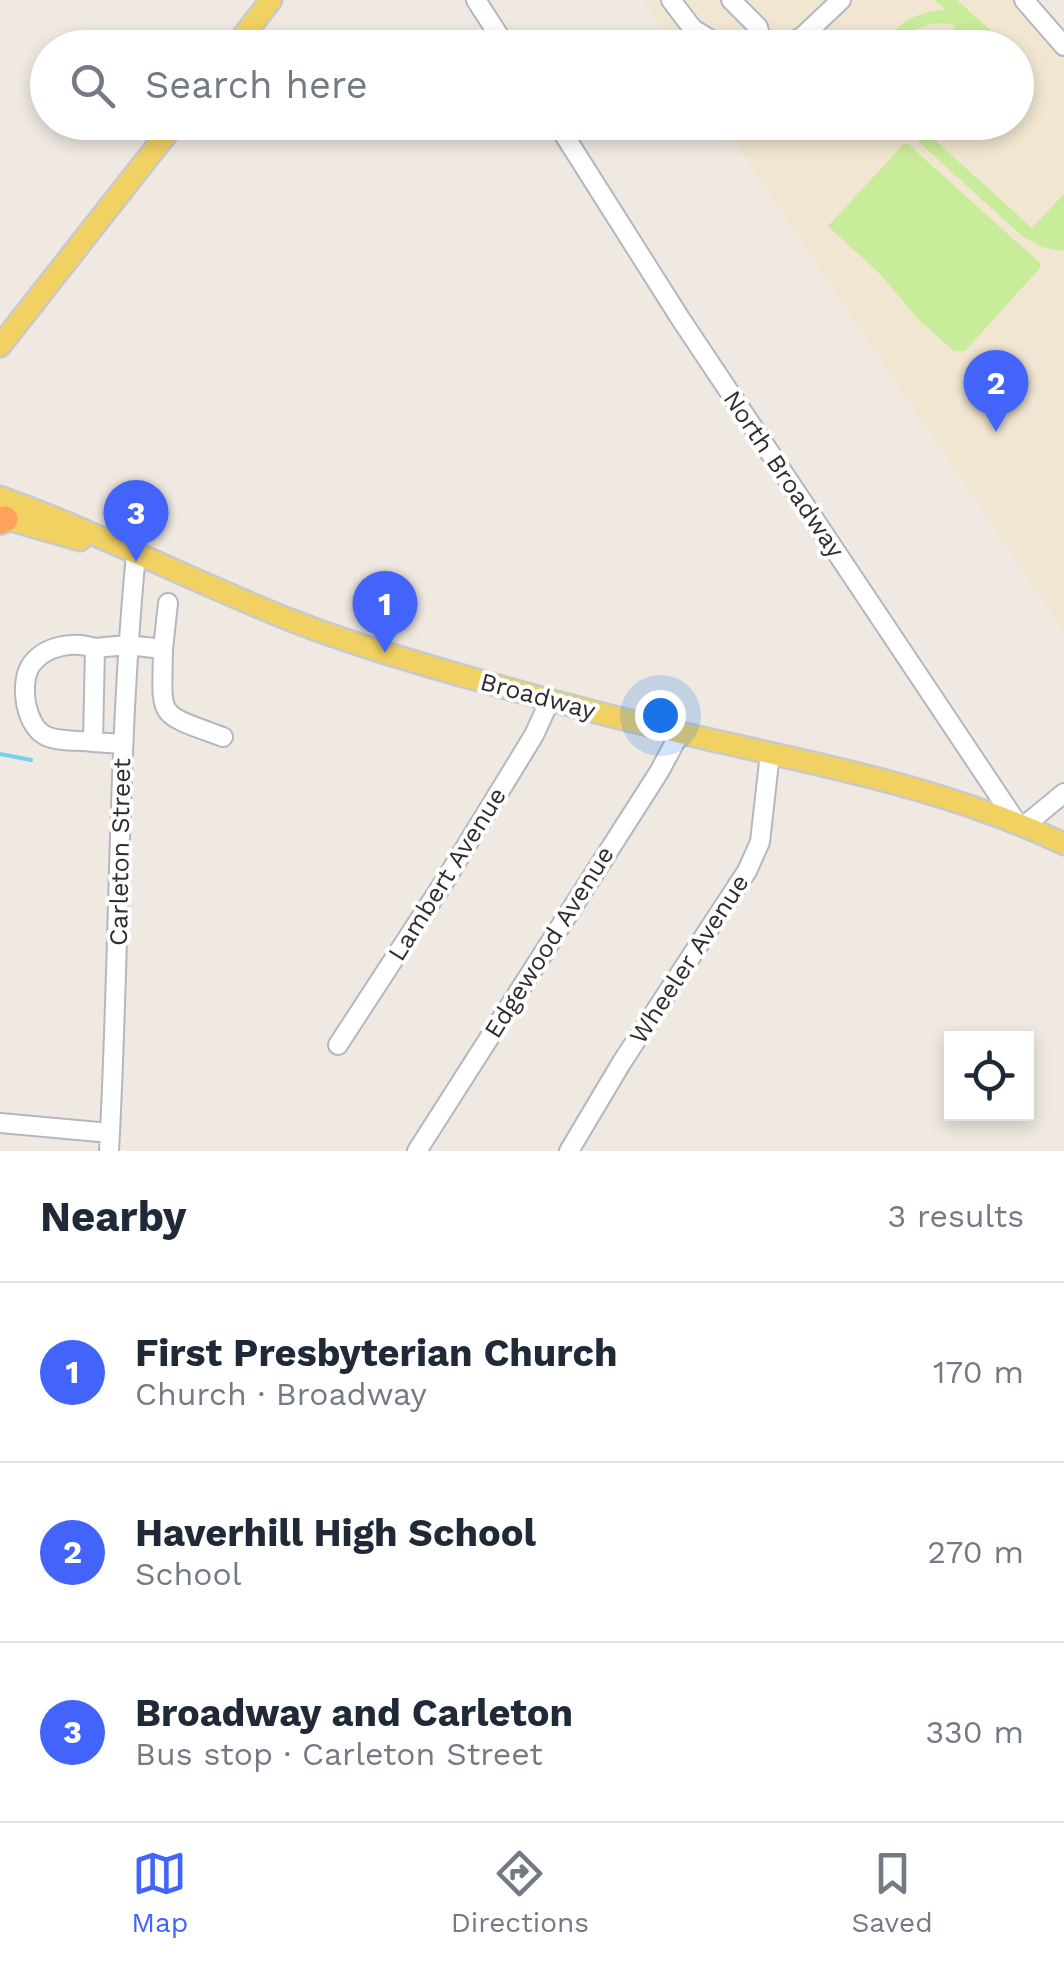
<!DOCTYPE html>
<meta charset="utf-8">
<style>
body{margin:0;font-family:"Work Sans",sans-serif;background:#f6f6f7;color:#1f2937}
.controls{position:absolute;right:30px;bottom:30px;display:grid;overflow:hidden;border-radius:0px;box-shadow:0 5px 15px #0003}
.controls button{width:90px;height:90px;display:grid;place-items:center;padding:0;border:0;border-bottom:2px solid #e0e1e3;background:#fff;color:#1f2937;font:50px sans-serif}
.you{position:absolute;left:660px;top:715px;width:35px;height:35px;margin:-25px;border:8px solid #fff;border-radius:50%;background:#1a73e8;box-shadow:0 0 0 15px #1a73e833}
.badge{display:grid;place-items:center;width:65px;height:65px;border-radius:50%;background:#4264fb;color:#fff;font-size:32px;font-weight:700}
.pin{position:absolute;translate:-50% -82px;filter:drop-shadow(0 2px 5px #0008)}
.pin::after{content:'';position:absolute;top:52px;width:35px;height:30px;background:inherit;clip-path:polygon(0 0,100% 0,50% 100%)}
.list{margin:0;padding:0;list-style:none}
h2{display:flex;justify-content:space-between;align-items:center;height:130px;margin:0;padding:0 40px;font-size:42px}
h2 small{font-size:32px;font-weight:400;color:#747a83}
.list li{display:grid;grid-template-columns:65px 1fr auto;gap:30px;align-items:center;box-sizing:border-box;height:180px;padding:0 40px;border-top:2px solid #e0e1e3}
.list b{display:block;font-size:38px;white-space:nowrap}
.list p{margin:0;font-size:32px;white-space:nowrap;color:#747a83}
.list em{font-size:32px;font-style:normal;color:#747a83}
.icon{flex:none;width:55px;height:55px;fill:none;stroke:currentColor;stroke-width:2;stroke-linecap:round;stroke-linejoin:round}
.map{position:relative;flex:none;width:1064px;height:1151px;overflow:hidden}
.search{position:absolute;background:#fff;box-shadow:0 5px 15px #0003;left:30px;right:30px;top:30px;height:110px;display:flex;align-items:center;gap:25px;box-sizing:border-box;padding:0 35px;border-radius:55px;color:#747a83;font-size:38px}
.sheet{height:670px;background:#fff}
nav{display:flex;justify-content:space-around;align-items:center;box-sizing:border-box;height:140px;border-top:2px solid #e0e1e3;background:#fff;font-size:28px;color:#747a83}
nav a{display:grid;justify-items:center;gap:5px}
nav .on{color:#4264fb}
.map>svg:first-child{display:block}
.education{fill:#f0e6d1}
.pitch{fill:#c9ec9a}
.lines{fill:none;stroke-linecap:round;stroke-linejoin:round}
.stream{stroke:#75cff0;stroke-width:4}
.minor-casing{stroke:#b4b7c1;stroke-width:22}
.major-casing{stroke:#c9c9c9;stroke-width:25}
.highway-casing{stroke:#c9c9c9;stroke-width:30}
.minor{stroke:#fff;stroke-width:18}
.major{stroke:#f2d163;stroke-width:20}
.highway{stroke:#ffa35c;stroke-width:25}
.labels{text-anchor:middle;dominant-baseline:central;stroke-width:8;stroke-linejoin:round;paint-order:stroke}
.street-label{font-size:25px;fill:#2e2e2e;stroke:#fff}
</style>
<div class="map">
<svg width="1064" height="1151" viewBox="0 0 1064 1151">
<rect width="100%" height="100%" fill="#efe9e1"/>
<path class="education" d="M643,0H1037L1055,18L1044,33L1064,59V632L722,123L1016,122V48L674,47Z"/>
<path class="pitch" d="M935,0H957L1009,47H988L971,33L957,47H936L956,26C932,18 912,28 896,47H882C896,24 918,10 946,10Z
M898,123H916L1032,228L1064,194V251L1041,247L1022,236Z
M904,144H908L1040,263V268L965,351H954L918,319L880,274L828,226Z"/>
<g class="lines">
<path class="stream" d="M0,754L31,760"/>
<g class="minor-casing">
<path id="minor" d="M476,0L507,48
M671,0L693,29L724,48
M731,0L758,27L763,48
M1024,0L1064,46
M779,48L802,37L841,0
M556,122L680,318L1017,823
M163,649L168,603
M93,742C79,740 59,742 46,736C25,726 19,683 31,665C45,645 75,641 95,648
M123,744L93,742L95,648L127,645L163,649C162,720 155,712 223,737
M1024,826L1064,793
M338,1045L446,879L534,735L550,700
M0,1123L110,1133
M109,1151C120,952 117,752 136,554
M417,1151L659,772L680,733
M569,1151L622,1062L747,871L760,842L770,753"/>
</g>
<g class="major-casing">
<path id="major" d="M234,48L271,0
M0,346L176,122
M0,497C100,533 194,582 293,621C352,644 413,662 474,679C554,702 635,723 716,741C835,768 953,791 1064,844
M0,517L80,540"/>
</g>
<g class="highway-casing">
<path id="highway" d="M0,521L5,519"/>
</g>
<use href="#minor" class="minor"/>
<use href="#major" class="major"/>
<use href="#highway" class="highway"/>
</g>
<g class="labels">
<g class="street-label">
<text transform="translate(784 474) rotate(56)">North Broadway</text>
<text transform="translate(538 696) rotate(15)">Broadway</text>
<text transform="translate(120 852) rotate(-89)">Carleton Street</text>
<text transform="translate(447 874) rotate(-58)">Lambert Avenue</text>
<text transform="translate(549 942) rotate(-58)">Edgewood Avenue</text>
<text transform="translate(689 959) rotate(-57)">Wheeler Avenue</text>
</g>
</g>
</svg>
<div class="controls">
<button><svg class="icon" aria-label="locate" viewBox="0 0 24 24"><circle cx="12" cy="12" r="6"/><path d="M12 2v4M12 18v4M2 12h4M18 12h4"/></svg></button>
</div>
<div class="you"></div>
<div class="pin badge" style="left:385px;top:653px">1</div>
<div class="pin badge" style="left:996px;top:432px">2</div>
<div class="pin badge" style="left:136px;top:562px">3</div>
<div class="search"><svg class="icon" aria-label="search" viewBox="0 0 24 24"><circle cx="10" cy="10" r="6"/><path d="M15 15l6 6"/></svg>Search here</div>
</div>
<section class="sheet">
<h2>Nearby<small>3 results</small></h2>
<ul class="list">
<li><span class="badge">1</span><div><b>First Presbyterian Church</b><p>Church · Broadway</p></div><em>170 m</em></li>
<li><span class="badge">2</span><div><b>Haverhill High School</b><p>School</p></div><em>270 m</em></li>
<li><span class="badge">3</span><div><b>Broadway and Carleton</b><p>Bus stop · Carleton Street</p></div><em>330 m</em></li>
</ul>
</section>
<nav>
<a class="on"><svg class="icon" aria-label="map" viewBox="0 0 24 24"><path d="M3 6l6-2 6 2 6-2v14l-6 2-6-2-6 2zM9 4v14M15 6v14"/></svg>Map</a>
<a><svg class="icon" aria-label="directions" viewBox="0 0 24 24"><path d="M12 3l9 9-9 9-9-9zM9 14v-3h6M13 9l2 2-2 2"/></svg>Directions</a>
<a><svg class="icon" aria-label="saved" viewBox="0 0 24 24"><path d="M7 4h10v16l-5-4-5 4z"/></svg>Saved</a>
</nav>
